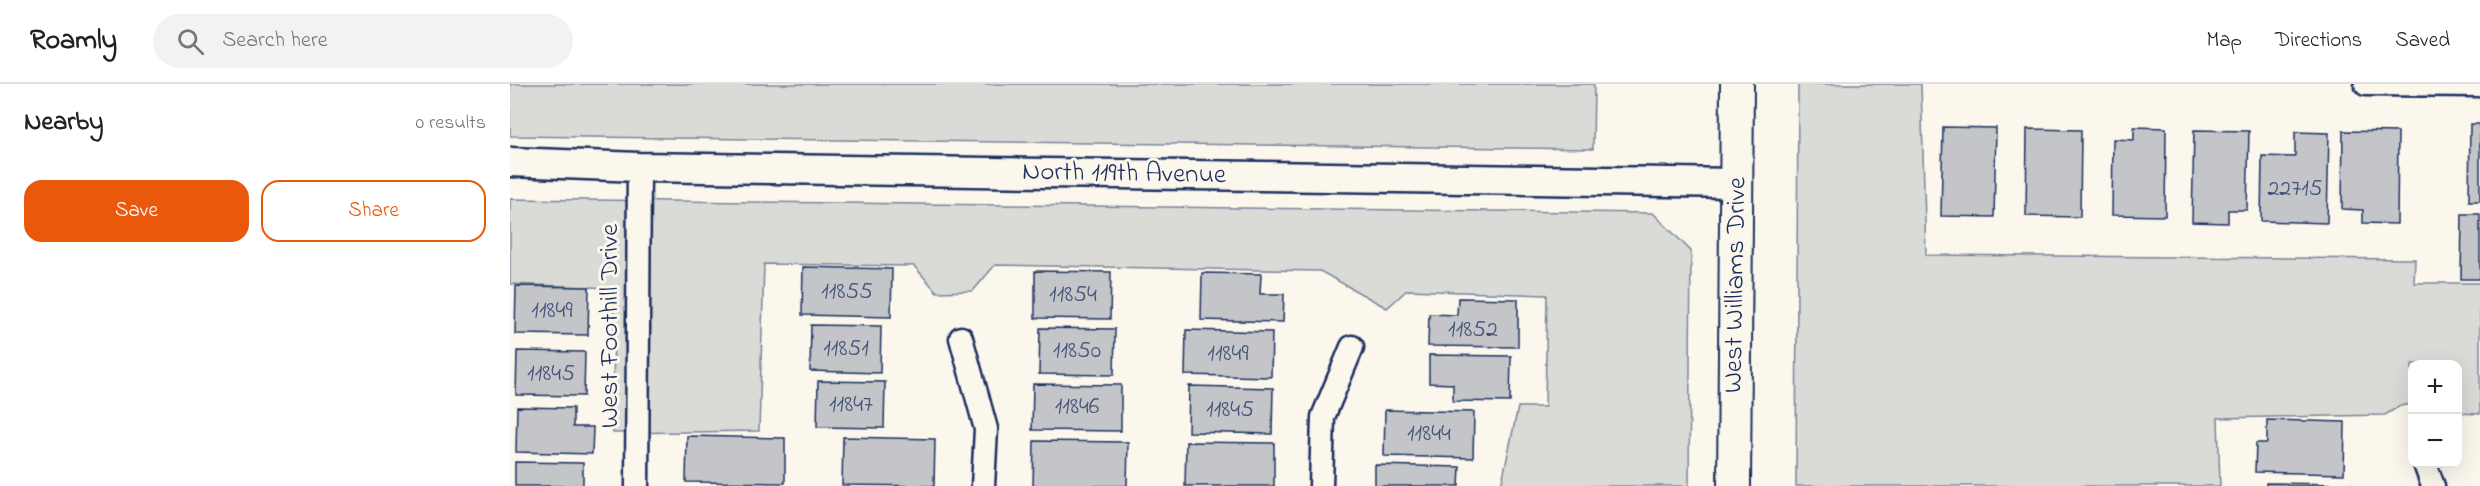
<!DOCTYPE html>
<meta charset="utf-8">
<style>
body{margin:0;font-family:"Indie Flower",sans-serif;background:#f2f2f2;color:#222}
.controls{position:absolute;right:18px;bottom:18px;display:grid;overflow:hidden;border-radius:12px;box-shadow:0 6px 24px #0002}
.controls button{width:54px;height:54px;display:grid;place-items:center;padding:0;border:0;border-bottom:2px solid #e0e0e0;background:#fff;color:#222;font:30px sans-serif}
.list{margin:0;padding:0;list-style:none}
h2{display:flex;justify-content:space-between;align-items:center;height:78px;margin:0;padding:0 24px;font-size:26px}
h2 small{font-size:20px;font-weight:400;color:#767676}
.actions{display:flex;gap:12px;padding:18px 24px}
.actions a{flex:1;padding:14px 0;border:2px solid #ea580c;border-radius:18px;text-align:center;font-size:21px;color:#ea580c}
.actions .main{background:#ea580c;color:#fff}
.icon{flex:none;width:33px;height:33px;fill:none;stroke:currentColor;stroke-width:2;stroke-linecap:round;stroke-linejoin:round}
.map{position:relative;flex:none;width:1970px;height:402px;overflow:hidden}
header{display:flex;align-items:center;gap:36px;box-sizing:border-box;height:84px;padding:0 30px;background:#fff;border-bottom:2px solid #e0e0e0}
header strong{font-size:28px}
nav{display:flex;gap:33px;margin-inline-start:auto;font-size:21px}
.search{width:420px;height:54px;background:#f2f2f2;display:flex;align-items:center;gap:15px;box-sizing:border-box;padding:0 21px;border-radius:33px;color:#767676;font-size:22px}
main{display:flex}
aside{flex:1;background:#fff}
.map>svg:first-child{display:block}
.green{fill:#dadad7;stroke:#7a849a;stroke-width:1.5}
.building{fill:#c3c5c9;stroke:#1b2f5e;stroke-width:1.5}
.lines{fill:none;stroke-linecap:round;stroke-linejoin:round}
.minor-casing{stroke:#1b2f5e;stroke-width:27}
.tertiary-casing{stroke:#1b2f5e;stroke-width:33}
.secondary-casing{stroke:#1b2f5e;stroke-width:36}
.minor{stroke:#fbf7ec;stroke-width:22}
.tertiary{stroke:#fbf7ec;stroke-width:28}
.secondary{stroke:#fbf7ec;stroke-width:32}
.labels{text-anchor:middle;dominant-baseline:central;stroke-width:6;stroke-linejoin:round;paint-order:stroke}
.number-label{font-size:24px;fill:#455479}
.street-label{font-size:27px;fill:#1b2f5e;stroke:#fbf7ec}
</style>
<header>
<strong>Roamly</strong>
<div class="search"><svg class="icon" aria-label="search" viewBox="0 0 24 24"><circle cx="10" cy="10" r="6"/><path d="M15 15l6 6"/></svg>Search here</div>
<nav><a>Map</a><a>Directions</a><a>Saved</a></nav>
</header>
<main>
<aside>
<h2>Nearby<small>0 results</small></h2>
<ul class="list">
</ul>
<div class="actions"><a class="main">Save</a><a>Share</a></div>
</aside>
<div class="map">
<svg width="1970" height="402" viewBox="0 0 1970 402">
<rect width="100%" height="100%" fill="#fbf7ec"/>
<filter id="ink" filterUnits="userSpaceOnUse"><feTurbulence type="fractalNoise" baseFrequency=".0167" numOctaves="2"/><feDisplacementMap in="SourceGraphic" scale="12" xChannelSelector="R" yChannelSelector="G"/><feConvolveMatrix kernelMatrix="1 2 1 2 8 2 1 2 1" color-interpolation-filters="sRGB"/></filter>
<g filter="url(#ink)">
<path class="green" d="M0,0H1084L1083,65L0,52Z
M1288,0H1411L1416,171L1905,175L1904,199H1970V330L1948,329V280H1902V320L1890,322L1875,331L1708,334L1710,402H1286Z
M0,115L1143,129L1181,167L1179,402H991L1008,323H1035L1037,211L897,206L877,224L810,187L485,181L463,207L427,208L404,182L254,180L249,347L103,349L104,204L0,200Z"/>
<path class="building" d="M1960,40H1970V117H1959Z
M1433,43L1486,44L1484,133L1431,132Z
M1624,43L1656,44L1655,132L1602,131L1603,55L1624,56Z
M1517,45L1571,46L1570,133L1516,132Z
M1684,46L1739,47L1737,126H1718V139L1682,138Z
M1833,47L1888,48L1887,140L1853,139V126L1832,125Z
M1785,48L1819,49L1817,139L1751,137L1752,72L1785,73Z
M1952,130H1970V195H1951Z
M293,183L382,185L381,233L292,231Z
M525,187L601,188L600,235L525,234Z
M692,189L751,190L750,210H774L773,238L691,236Z
M6,202L79,203L78,251L5,250Z
M948,214L1008,215V263L918,262L919,230L947,231Z
M301,241L371,242L370,289L300,287Z
M530,244L605,245L604,291L529,290Z
M676,246L762,248L761,293L675,291Z
M7,267L75,268L74,312L6,311Z
M919,271L1001,272L1000,318L943,317V300L919,299Z
M308,297L375,298L374,344L307,343Z
M523,300L611,301V347L522,346Z
M679,302L763,304L762,350L678,348Z
M7,323L63,324V343H83L82,370L6,368Z
M875,326L964,328L963,374L874,372Z
M1757,336L1835,338L1834,390L1745,388L1746,359H1757Z
M177,352L275,354V399L176,398Z
M333,353L425,355L424,402L332,401Z
M524,357L618,358L617,402H523Z
M676,358L764,359V402H675Z
M5,378L73,379V402H5Z
M865,381L950,383L949,402H865Z
M1756,399L1841,400V402H1756Z"/>
<g class="lines">
<g class="minor-casing">
<path id="minor" d="M1856,0L1970,1
M451,254L476,345L473,402
M1915,380L1923,402
M127,402L129,83
M811,402L813,333L842,263"/>
</g>
<g class="tertiary-casing">
<path id="tertiary" d="M0,78L129,83L1227,99"/>
</g>
<g class="secondary-casing">
<path id="secondary" d="M1224,402L1227,0"/>
</g>
<use href="#minor" class="minor"/>
<use href="#tertiary" class="tertiary"/>
<use href="#secondary" class="secondary"/>
</g>
</g>
<g class="labels">
<g class="number-label">
<text x="1785" y="105">22715</text>
<text x="337" y="208">11855</text>
<text x="563" y="211">11854</text>
<text x="42" y="227">11849</text>
<text x="963" y="246">11852</text>
<text x="336" y="265">11851</text>
<text x="567" y="267">11850</text>
<text x="718" y="270">11849</text>
<text x="41" y="290">11845</text>
<text x="341" y="321">11847</text>
<text x="567" y="323">11846</text>
<text x="720" y="326">11845</text>
<text x="919" y="350">11844</text>
</g>
<g class="street-label">
<text transform="translate(614 90) rotate(1)">North 119th Avenue</text>
<text transform="translate(1226 201) rotate(-89)">West Williams Drive</text>
<text transform="translate(100 242) rotate(-90)">West Foothill Drive</text>
</g>
</g>
</svg>
<div class="controls">
<button>+</button>
<button>−</button>
</div>
</div>
</main>
